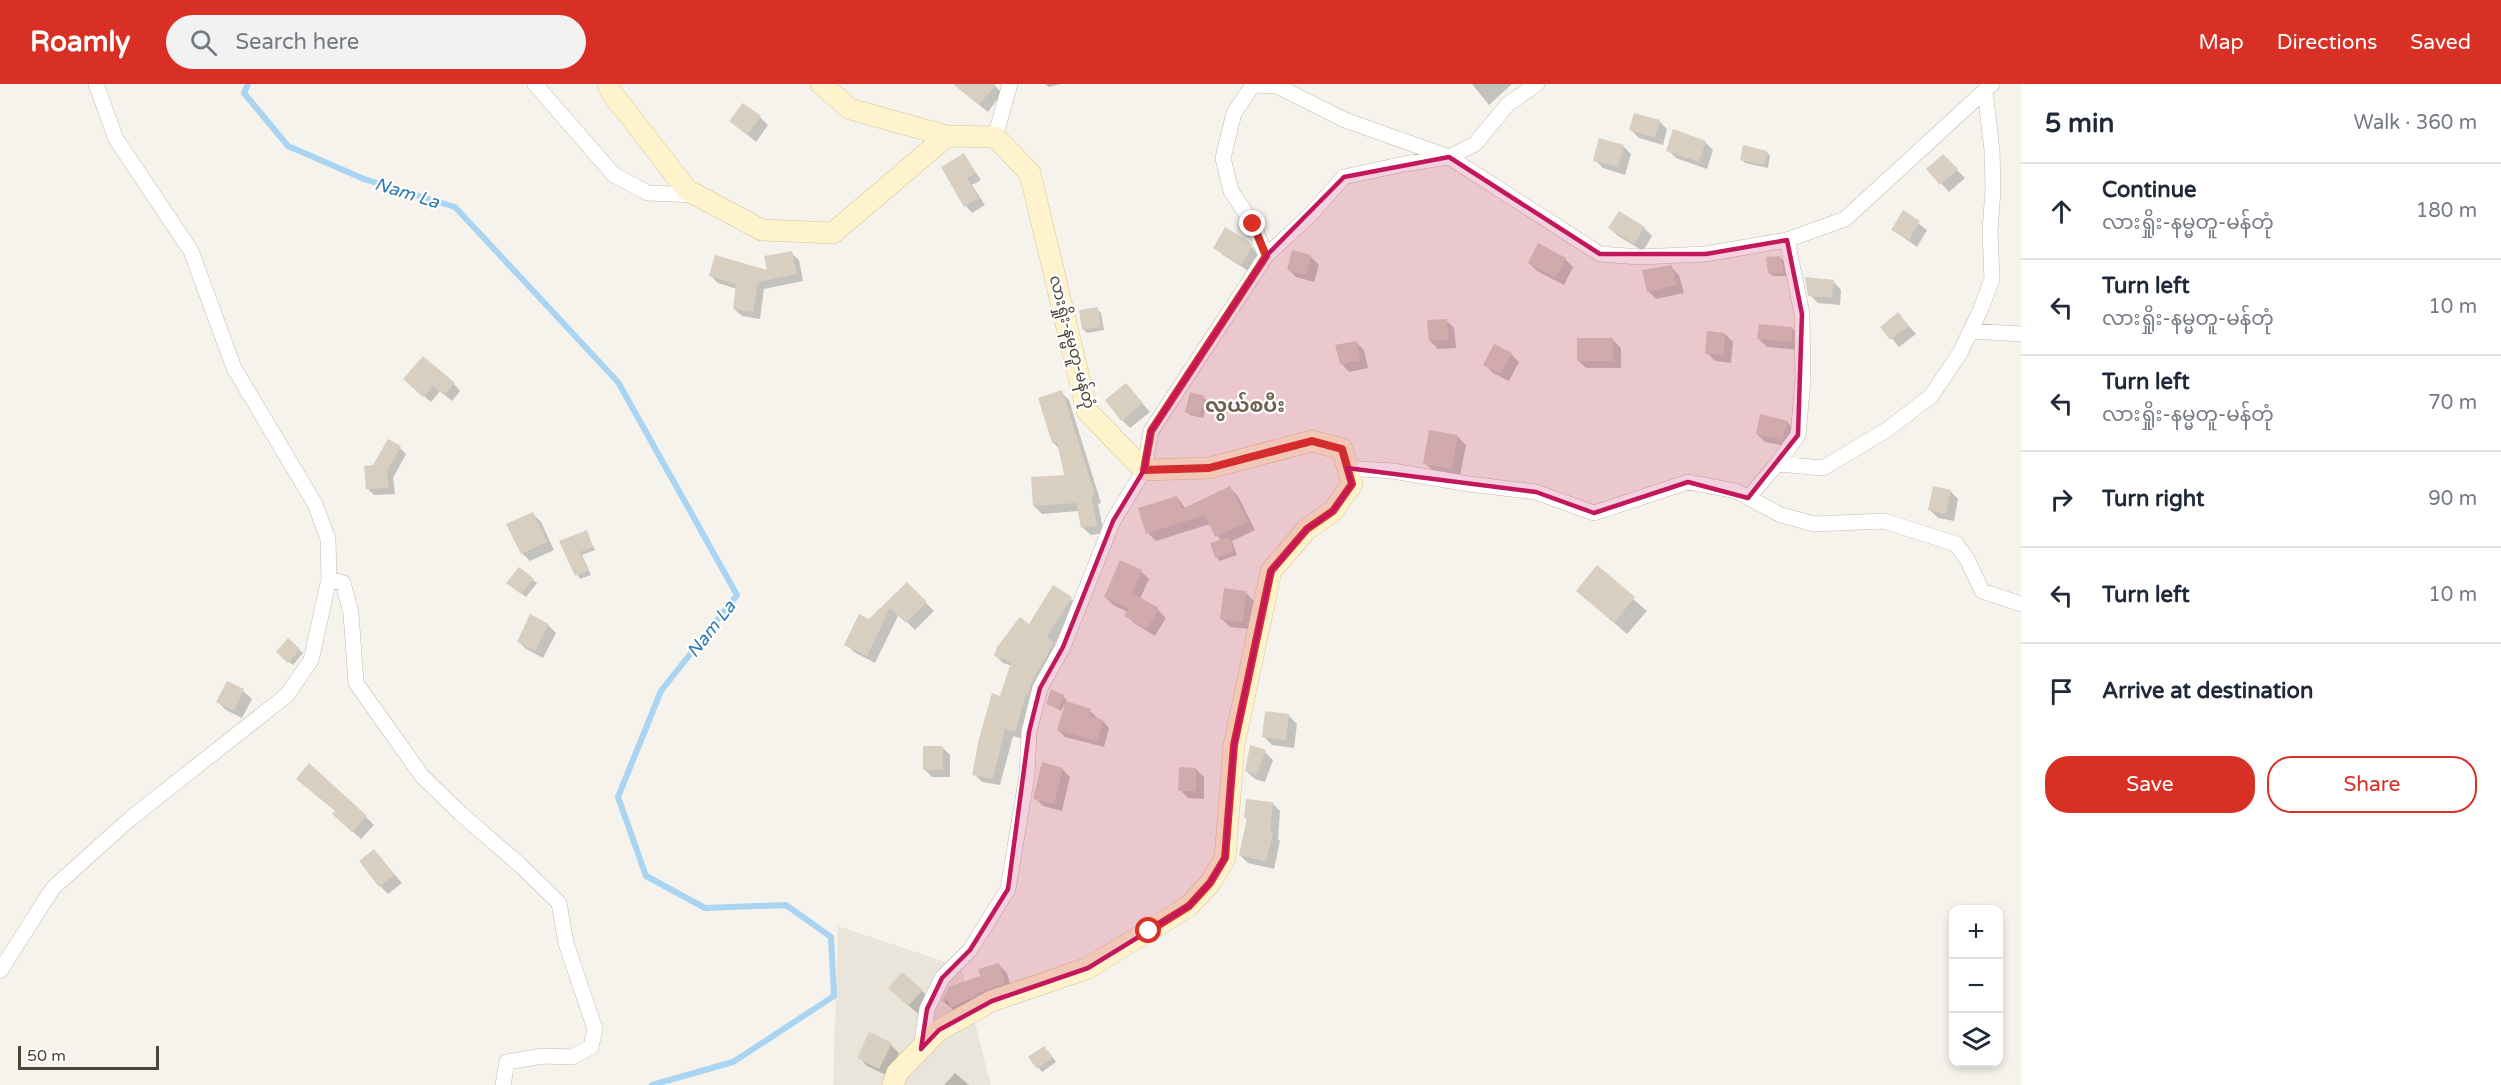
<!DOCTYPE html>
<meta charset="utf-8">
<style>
body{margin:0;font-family:"Varela Round","Noto Sans Myanmar",sans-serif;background:#f2f2f3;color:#1f2937}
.controls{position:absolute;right:18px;bottom:18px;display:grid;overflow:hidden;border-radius:12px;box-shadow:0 3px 9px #0003}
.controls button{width:54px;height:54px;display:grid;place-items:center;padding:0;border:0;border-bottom:2px solid #e0e1e3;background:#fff;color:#1f2937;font:30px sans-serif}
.scale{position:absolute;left:18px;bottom:15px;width:141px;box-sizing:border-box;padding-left:6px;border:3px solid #4b4439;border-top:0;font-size:16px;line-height:21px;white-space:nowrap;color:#4b4439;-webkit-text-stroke:4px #fff;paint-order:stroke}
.stop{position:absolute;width:18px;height:18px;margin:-14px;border:4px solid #d93025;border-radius:50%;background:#fff}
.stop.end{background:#d93025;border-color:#fff;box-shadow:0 2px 6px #0008}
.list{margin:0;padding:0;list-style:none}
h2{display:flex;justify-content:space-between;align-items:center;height:78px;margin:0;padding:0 24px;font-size:26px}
h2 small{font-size:20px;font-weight:400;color:#747a83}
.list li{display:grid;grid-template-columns:39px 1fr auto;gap:18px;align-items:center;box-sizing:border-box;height:96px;padding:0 24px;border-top:2px solid #e0e1e3}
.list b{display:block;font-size:22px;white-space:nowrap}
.list p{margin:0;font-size:20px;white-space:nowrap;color:#747a83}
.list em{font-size:20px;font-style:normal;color:#747a83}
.actions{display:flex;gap:12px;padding:18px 24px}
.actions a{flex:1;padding:14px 0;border:2px solid #d93025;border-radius:24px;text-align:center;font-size:21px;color:#d93025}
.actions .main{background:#d93025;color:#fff}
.icon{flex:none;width:33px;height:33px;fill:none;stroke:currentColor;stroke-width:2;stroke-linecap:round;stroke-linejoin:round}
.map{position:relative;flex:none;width:2021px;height:1001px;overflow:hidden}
header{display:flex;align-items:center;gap:36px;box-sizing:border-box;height:84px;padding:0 30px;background:#d93025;color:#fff}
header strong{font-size:28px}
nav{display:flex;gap:33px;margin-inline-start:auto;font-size:21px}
.search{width:420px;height:54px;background:#f2f2f3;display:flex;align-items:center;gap:15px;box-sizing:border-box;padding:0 21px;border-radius:33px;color:#747a83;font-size:22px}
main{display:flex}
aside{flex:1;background:#fff}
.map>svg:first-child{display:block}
.residential{fill:#eae5da}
.shadow{fill:#0003}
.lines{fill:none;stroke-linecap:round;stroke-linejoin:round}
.stream{stroke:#a9d4f2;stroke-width:6}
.building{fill:#d8cfc1}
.minor-casing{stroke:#c2bbae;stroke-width:16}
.secondary-casing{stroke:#d6c79b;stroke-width:22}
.minor{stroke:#fff;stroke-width:15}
.secondary{stroke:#fff3cd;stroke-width:21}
.route{stroke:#d93025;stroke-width:8}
.marked{fill:#c2185b;fill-opacity:0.2;stroke:#c2185b;stroke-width:4.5;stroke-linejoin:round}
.labels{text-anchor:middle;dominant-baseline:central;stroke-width:4.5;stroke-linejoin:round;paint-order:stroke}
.street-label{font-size:16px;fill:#4b4439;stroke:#fff}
.water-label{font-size:18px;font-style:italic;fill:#2e7ab2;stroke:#fff}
.quarter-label{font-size:20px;font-weight:bold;fill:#6e6250;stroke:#fff}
</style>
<header>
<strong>Roamly</strong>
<div class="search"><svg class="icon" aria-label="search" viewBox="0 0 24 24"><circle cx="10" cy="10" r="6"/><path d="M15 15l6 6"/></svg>Search here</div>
<nav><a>Map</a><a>Directions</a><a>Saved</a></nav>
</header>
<main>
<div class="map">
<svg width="2021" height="1001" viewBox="0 0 2021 1001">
<rect width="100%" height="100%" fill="#f6f3ec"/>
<path class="residential" d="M838,842L961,883L991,1001H833Z"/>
<path class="shadow" d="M968,0H993L1002,9L988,28L971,14Z
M1045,0H1061L1049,3Z
M1472,0H1512L1489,21Z
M760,33L768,41L756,58L731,37Z
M1659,37L1667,45L1663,61L1639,54L1631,46Z
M1705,58L1713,66L1707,85L1676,74L1668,66Z
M1623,62L1631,70L1625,91L1603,84L1595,76Z
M1767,68L1770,72L1768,84L1745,79L1742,75Z
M964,71L981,96L972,101L985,121L972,129L966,122L943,84Z
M1943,72L1965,94L1949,108L1928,85Z
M1903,128L1927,146L1917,163L1893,146Z
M1610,144H1644L1652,152L1643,167L1618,152Z
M1249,159L1259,172L1250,188L1223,171L1215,163Z
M1539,161L1565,175L1573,183L1564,201L1537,187L1529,179Z
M791,169L799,176L803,197L764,205L760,235L742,232L734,225L737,205L718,199L711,192L769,188Z
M1310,172L1319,181L1314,198L1296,193L1288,185Z
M1780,174L1784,177L1786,192H1773L1769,189Z
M1671,183L1679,191L1684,209L1656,215L1648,207Z
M1833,197L1841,206L1840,221L1818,219L1810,211Z
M1097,225L1101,229L1104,246L1087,249L1083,245Z
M1898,230L1916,250L1899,263L1882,243Z
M1446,236L1454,244L1456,264L1438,265L1430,257Z
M1792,244L1800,253L1799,266L1767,263L1759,255Z
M1725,250L1733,258L1731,279L1715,277L1707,269Z
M1613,256L1621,264V284H1586L1578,276Z
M1356,258L1364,266L1368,284L1349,288L1341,279Z
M1511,270L1519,278L1509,297L1493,289L1485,281Z
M454,300L460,307L452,317L440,307L431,318L412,302Z
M1126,301L1150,328L1130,344L1122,336Z
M1061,308L1069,316L1101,419L1098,420L1104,449L1091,451L1083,444L1079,427L1042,430L1034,422L1066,392L1060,366L1053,358Z
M1204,314L1208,317L1203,334L1190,331L1186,327Z
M1787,338L1795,346L1790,363L1765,358L1757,350Z
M1457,352L1466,361L1460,392L1433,387L1425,379Z
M400,364L406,370L393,394L395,410L374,411L367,404L374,382Z
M1230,404L1238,412L1255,446L1232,457L1237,471L1220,477L1216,473L1221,457L1210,440L1156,457L1148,449L1177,413L1186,425Z
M1950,407L1958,415L1954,437L1938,434L1930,426Z
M533,430L541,438L554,466L530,477L522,469Z
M586,448L595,466L582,471L591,491L580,495L561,458Z
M1598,484L1647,527L1627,550L1578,507Z
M1141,487L1149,495L1140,515L1158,526L1166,534L1155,552L1134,539L1126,531L1128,528L1113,521L1105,513Z
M533,496L537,499L526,513L512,502Z
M907,500L934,527L915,546L899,530L875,579L854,568L846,560Z
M1054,503L1079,521L1055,560L1061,566L1023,655L1013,652L1000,701L982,698L974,690L1012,582L1003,579L996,572L1029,542Z
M1246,509L1254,517L1250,545L1230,543L1222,535Z
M548,541L556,549L543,574L526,565L518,557Z
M299,566L303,569L293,581L281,572Z
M227,599L243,607L252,615L242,634L226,626L218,618Z
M1063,612L1067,616L1065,618L1090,627L1097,633L1096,635L1103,637L1109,644L1104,663L1065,653L1058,646L1067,621H1064L1061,627L1048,619Z
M1289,632L1297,640L1294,664L1272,661L1263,652Z
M942,663L950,671V693H932L924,685Z
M1265,668L1273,676L1265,698L1255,695L1246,687Z
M1062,685L1070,693L1062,727L1043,722L1035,714Z
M1196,685L1204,693V715L1188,714L1180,706Z
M1272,719L1280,727L1278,755L1280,757L1274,785L1248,779L1240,771L1248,736L1245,733Z
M336,728L366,733L374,741L361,755L342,738Z
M374,767L402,799L388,810L380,802Z
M999,881L1007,889L1012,907L959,931L943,917L950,904L982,893Z
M922,907L930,915L917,929L898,912Z
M891,961L899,969L888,992L867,982L859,973Z
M1048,967L1056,978L1042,988L1031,973Z
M955,989L969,1001H944Z"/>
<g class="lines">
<path class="stream" d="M248,0L244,9L288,62L364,95L455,123L618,298L737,511L661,607L618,713L646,792L705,824L786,821L831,853L834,912L733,978L652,1001"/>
</g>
<path class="building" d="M953,0H996L979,21Z
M743,19L761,32L747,51L729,37Z
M1634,29L1660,36L1655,54L1629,46Z
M1673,45L1706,57L1699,78L1666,67Z
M1599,54L1624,61L1618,83L1593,77Z
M1743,61L1767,67L1765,81L1740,76Z
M964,69L976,89L967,94L979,114L964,123L941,83Z
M1943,70L1958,85L1940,101L1926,85Z
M1903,126L1920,137L1909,156L1891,146Z
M1619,127L1645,143L1634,160L1608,144Z
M1225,143L1250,158L1252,163L1241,181L1213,164Z
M1538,159L1566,174L1555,194L1528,179Z
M1292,166L1311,171L1306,191L1287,186Z
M792,167L797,190L758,198L753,228L733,225L736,200L709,192L715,171L767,186L764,172Z
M1780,172L1784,189H1768L1766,173Z
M1672,181L1676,201L1647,208L1642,186Z
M1805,193L1834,196L1832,214L1808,212Z
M1098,223L1101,243L1082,246L1079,226Z
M1898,228L1909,242L1890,256L1880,243Z
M1447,235L1448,256L1429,257L1427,236Z
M1759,240L1792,243V258L1757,255Z
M1707,247L1725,249L1724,271L1705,270Z
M1577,254H1613V277H1577Z
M1356,257L1360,276L1340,280L1335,261Z
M1494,260L1512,269L1500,290L1483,281Z
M423,272L455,299L444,311L433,302L423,313L403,295Z
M1126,299L1143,319L1121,337L1105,316Z
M1062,306L1095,411L1091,412L1097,442L1081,444L1076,419L1033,422L1031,393L1064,391L1057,358L1052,359L1038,314Z
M1190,308L1205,312L1199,332L1185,328Z
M1760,330L1788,337L1782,356L1756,350Z
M1429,346L1458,351L1452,385L1423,380Z
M388,355L401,362L387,387L389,404L366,405L364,382L373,381Z
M1230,402L1248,438L1215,453L1205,431L1146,450L1138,424L1177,412L1182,425Z
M1933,402L1951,406L1946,430L1928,426Z
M533,428L547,458L521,470L506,440Z
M587,446L593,463L580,468L588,487L575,492L559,457Z
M1229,453L1234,467L1215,474L1210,459Z
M1120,476L1142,486L1132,509L1159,524L1147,545L1124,532L1129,524L1104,513Z
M1597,481L1635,513L1614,539L1576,507Z
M519,483L534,495L521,510L506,499Z
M907,498L927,518L906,539L890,524L867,572L844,561L859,530L869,535Z
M1053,501L1072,513L1047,553L1054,559L1031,599L1028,611L1026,610L1015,648L1005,645L993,695L972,691L979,655L992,609L1000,612L1011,578L994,572L997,563L1020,533L1029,540Z
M1224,504L1246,507L1243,538L1220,535Z
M530,530L549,540L535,567L517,558Z
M288,554L300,565L288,579L276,568Z
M227,597L244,605L234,627L216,618Z
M1051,605L1064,611L1058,625L1046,620Z
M1066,617L1091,625L1089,632L1103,636L1097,657L1057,646Z
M1265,627L1289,630L1286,656L1262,653Z
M1250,661L1266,666L1257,691L1245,687Z
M923,662H943V686H923Z
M1042,678L1063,684L1054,720L1033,715Z
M309,679L367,732L352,748L332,730L335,727L296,695Z
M1179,683L1196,684V707H1178Z
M1246,715L1273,718L1270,747L1273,748L1266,778L1239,771L1247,734H1244Z
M374,765L395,791L379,803L359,777Z
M999,879L1005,899L974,910L975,912L950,924L948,916L941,918L949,903L980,892L978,885Z
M902,888L923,906L908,922L888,904Z
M869,948L892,959L879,985L857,974Z
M1044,962L1053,974L1037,985L1028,973Z"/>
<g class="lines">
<g class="minor-casing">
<path id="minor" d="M535,0L614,91L648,109L696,111
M995,53L1010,0
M1266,172L1253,140L1231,107L1223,74L1234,29L1253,1L1277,2L1345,36L1449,73L1600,170L1640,173L1706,170L1787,156L1845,135L1992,0
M1971,247L2021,250
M1777,380L1823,384L1888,345L1931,312L1960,269L1980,227L1992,195L1990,148L1993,105L1992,66L1985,7
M1347,384L1393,387L1469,400L1536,408L1594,429L1688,398L1736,407L1781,431L1814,440L1884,437L1956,460L1967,475L1982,507L2021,520
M1748,414L1777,380L1798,351L1803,297L1802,230L1787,156
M329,495L343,499L351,529L356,599L422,692L460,729L520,781L559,819L566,859L595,945L591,963L572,973L543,972L507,978L503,1001
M0,887L53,804L131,734L287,611L311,576L329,495L328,455L315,420L234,284L191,167L116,55L96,0
M921,965L927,925L942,894L970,866L1008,805L1027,691L1029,648L1040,604L1063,563L1113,437L1144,386L1151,347L1266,172L1310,131L1344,93L1404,80L1449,73L1475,60L1508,20L1537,0"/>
</g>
<g class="secondary-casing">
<path id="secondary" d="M608,0L611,8L687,106L762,146L833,149L947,52L995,53L1030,89L1087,327L1144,386L1209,384L1312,357L1342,365L1352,400L1333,427L1307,445L1271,487L1234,661L1225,774L1210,799L1189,822L1088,884L992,917L939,946L897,989L893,1001
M821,0L850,25L947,52"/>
</g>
<use href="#minor" class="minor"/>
<use href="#secondary" class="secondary"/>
</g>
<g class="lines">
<path class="route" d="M1149,847L1189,822L1210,799L1225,774L1234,661L1271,487L1307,445L1333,427L1352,400L1342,365L1312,357L1209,384L1144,386L1151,347L1266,172L1253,140"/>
</g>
<path class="marked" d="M1449,73L1600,170H1706L1787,156L1802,230L1798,351L1748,414L1688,398L1594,429L1536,408L1347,384L1352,400L1333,427L1307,445L1271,487L1234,661L1225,774L1210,799L1189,822L1088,884L992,917L939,946L921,965L927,925L942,894L970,866L1008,805L1029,648L1040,604L1063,563L1113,437L1144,386L1151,347L1266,172L1344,93Z"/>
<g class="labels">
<g class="street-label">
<text transform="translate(1072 258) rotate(75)">လားရှိုး-နမ္မတူ-မန်တုံ</text>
</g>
<g class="water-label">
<text transform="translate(407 109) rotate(17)">Nam La</text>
<text transform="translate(711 545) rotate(-52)">Nam La</text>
</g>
<g class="quarter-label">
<text x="1245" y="322">လွယ်စပီး</text>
</g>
</g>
</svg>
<div class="controls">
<button>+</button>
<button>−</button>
<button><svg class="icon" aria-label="layers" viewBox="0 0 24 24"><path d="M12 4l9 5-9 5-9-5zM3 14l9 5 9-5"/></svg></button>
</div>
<div class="scale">50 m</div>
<div class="stop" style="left:1149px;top:847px"></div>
<div class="stop end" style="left:1253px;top:140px"></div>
</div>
<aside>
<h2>5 min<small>Walk · 360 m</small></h2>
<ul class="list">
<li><svg class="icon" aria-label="ahead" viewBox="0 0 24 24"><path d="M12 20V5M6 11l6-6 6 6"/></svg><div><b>Continue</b><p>လားရှိုး-နမ္မတူ-မန်တုံ</p></div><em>180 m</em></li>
<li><svg class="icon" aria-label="left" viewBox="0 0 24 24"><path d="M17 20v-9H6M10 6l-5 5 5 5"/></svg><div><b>Turn left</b><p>လားရှိုး-နမ္မတူ-မန်တုံ</p></div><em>10 m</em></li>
<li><svg class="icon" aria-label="left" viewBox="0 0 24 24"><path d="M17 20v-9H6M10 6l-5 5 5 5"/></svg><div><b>Turn left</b><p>လားရှိုး-နမ္မတူ-မန်တုံ</p></div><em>70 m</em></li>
<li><svg class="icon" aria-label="right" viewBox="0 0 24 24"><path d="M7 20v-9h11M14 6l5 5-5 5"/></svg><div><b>Turn right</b></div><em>90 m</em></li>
<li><svg class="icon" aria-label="left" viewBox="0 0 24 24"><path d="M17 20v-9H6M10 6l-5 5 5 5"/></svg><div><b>Turn left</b></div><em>10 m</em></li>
<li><svg class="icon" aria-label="arrive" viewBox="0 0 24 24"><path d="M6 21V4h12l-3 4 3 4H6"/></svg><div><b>Arrive at destination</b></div></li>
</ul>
<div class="actions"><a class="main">Save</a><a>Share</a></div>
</aside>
</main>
